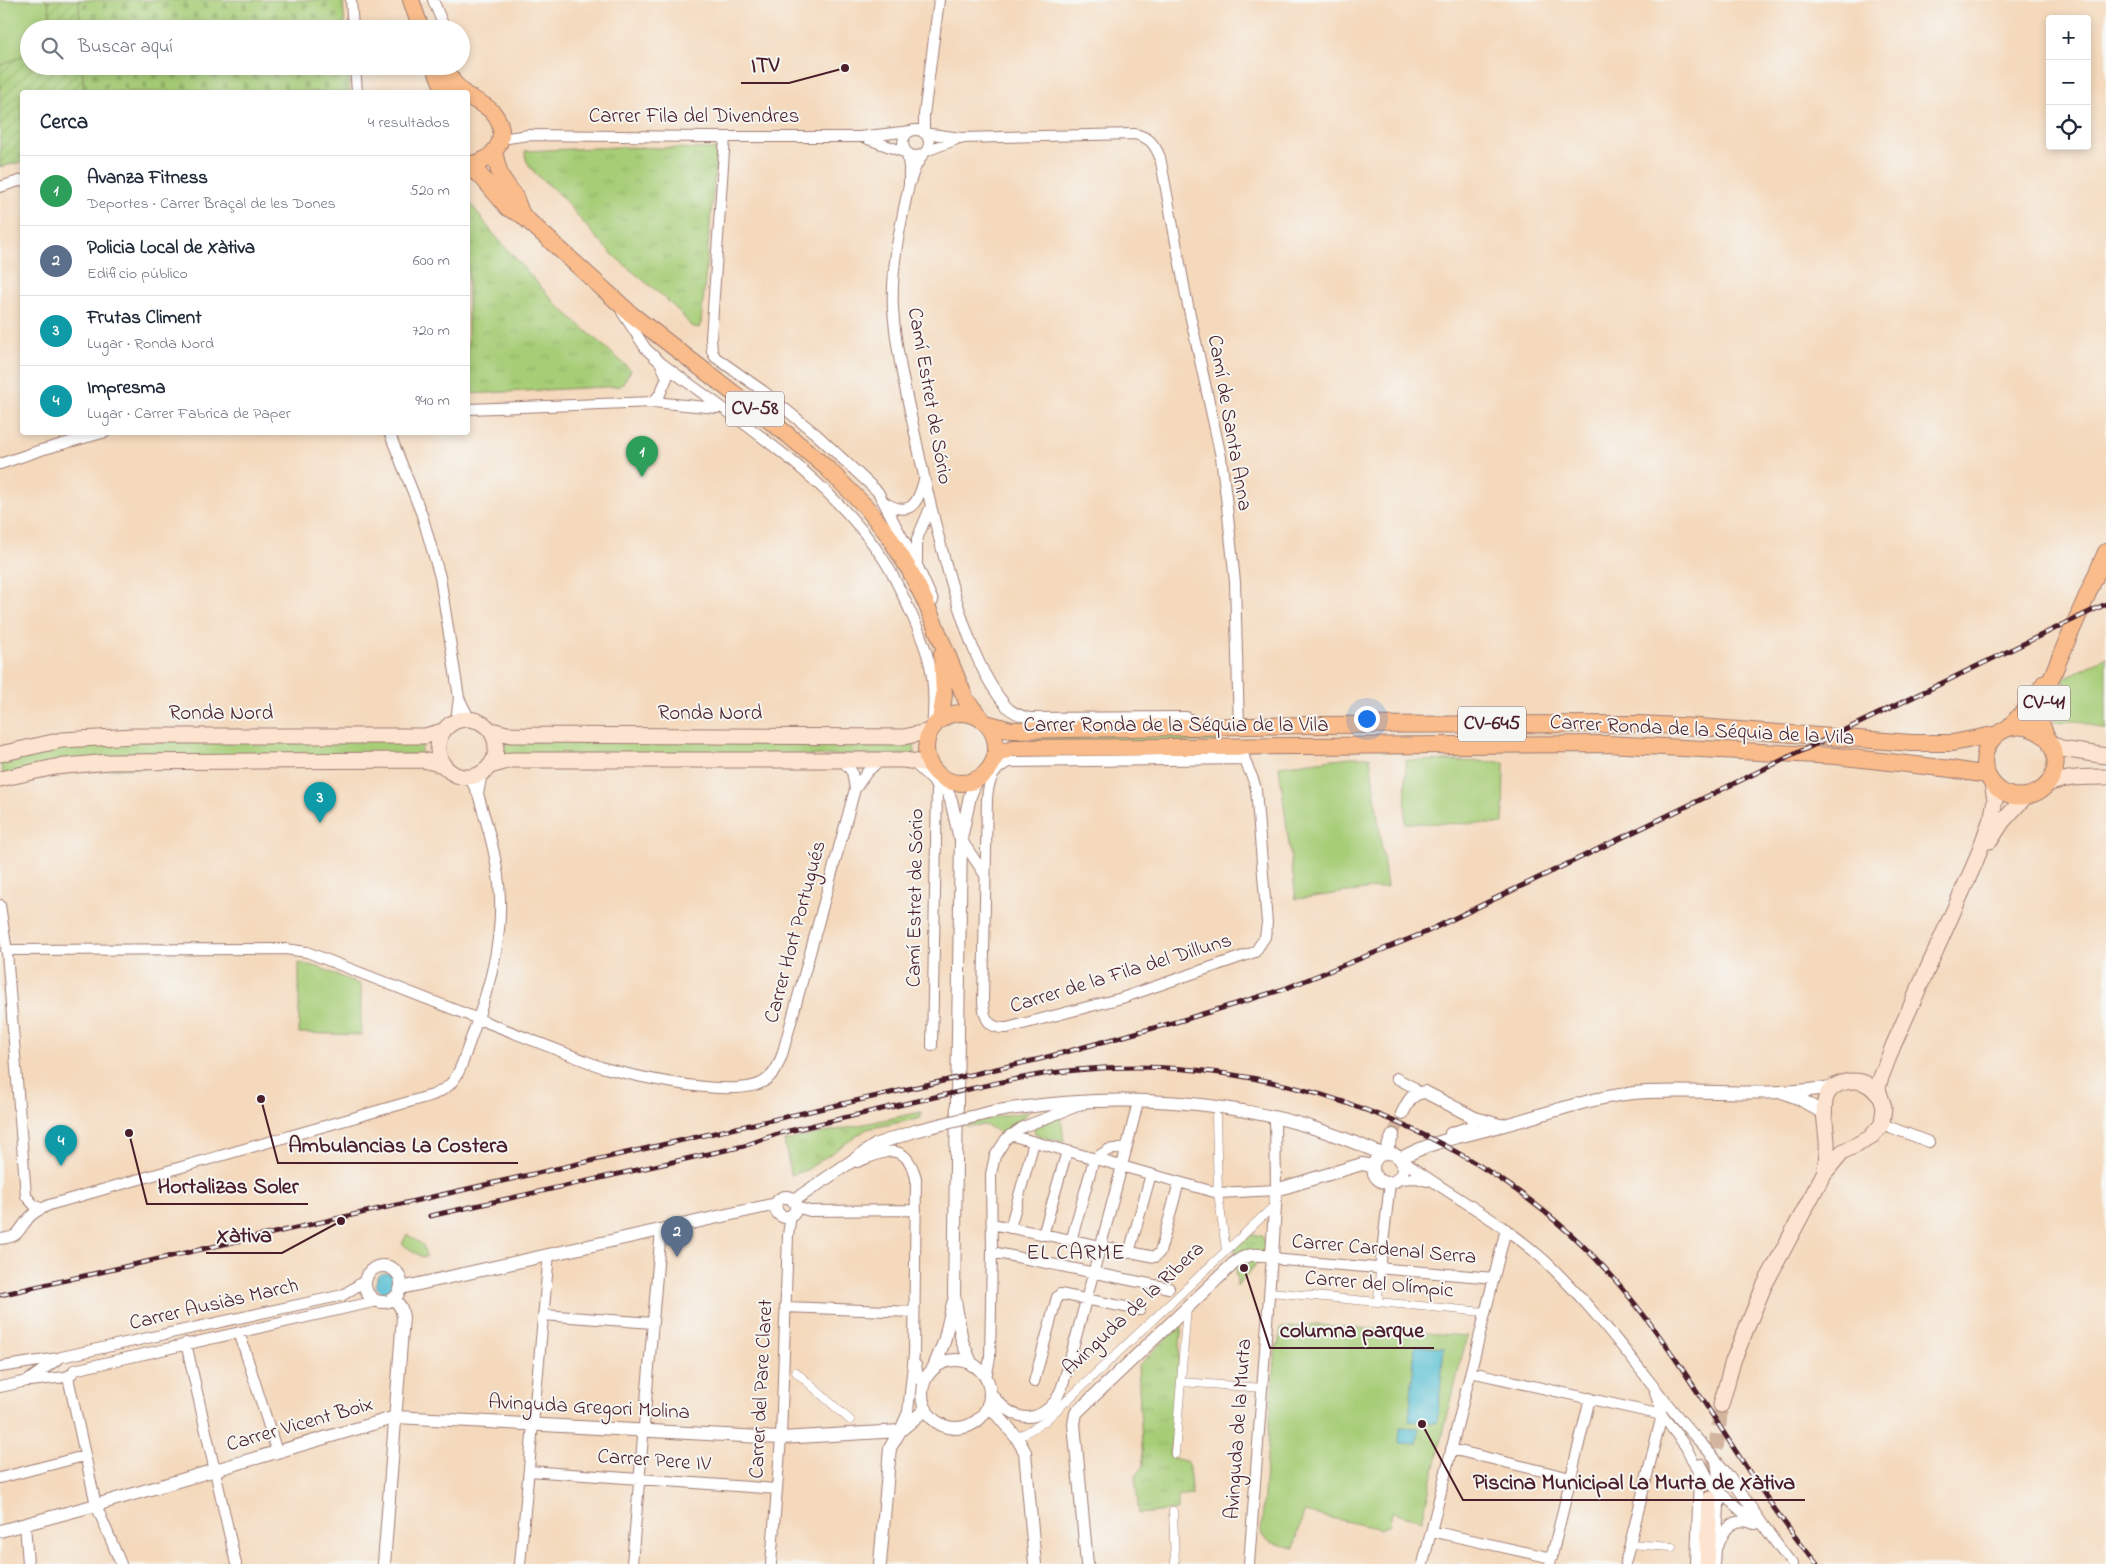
<!DOCTYPE html>
<html lang="es">
<meta charset="utf-8">
<style>
body{margin:0;font-family:"Indie Flower",sans-serif;background:#f6f6f7;color:#1f2937}
.controls{position:absolute;right:15px;top:15px;display:grid;overflow:hidden;border-radius:5px;box-shadow:0 2px 8px #0003}
.controls button{width:45px;height:45px;display:grid;place-items:center;padding:0;border:0;border-bottom:1px solid #e0e1e3;background:#fff;color:#1f2937;font:25px sans-serif}
.you{position:absolute;left:1366px;top:718px;width:18px;height:18px;margin:-12px;border:4px solid #fff;border-radius:50%;background:#1a73e8;box-shadow:0 0 0 8px #1a73e833}
.badge{display:grid;place-items:center;width:32px;height:32px;border-radius:50%;background:#d1495b;color:#fff;font-size:16px;font-weight:700}
.pin{position:absolute;translate:-50% -41px;filter:drop-shadow(0 1px 2px #0008)}
.pin::after{content:'';position:absolute;top:26px;width:18px;height:15px;background:inherit;clip-path:polygon(0 0,100% 0,50% 100%)}
.list{margin:0;padding:0;list-style:none}
h2{display:flex;justify-content:space-between;align-items:center;height:65px;margin:0;padding:0 20px;font-size:21px}
h2 small{font-size:16px;font-weight:400;color:#747a83}
.list li{display:grid;grid-template-columns:32px 1fr auto;gap:15px;align-items:center;box-sizing:border-box;height:70px;padding:0 20px;border-top:1px solid #e0e1e3}
.list b{display:block;font-size:19px;white-space:nowrap}
.list p{margin:0;font-size:16px;white-space:nowrap;color:#747a83}
.list em{font-size:16px;font-style:normal;color:#747a83}
.icon{flex:none;width:28px;height:28px;fill:none;stroke:currentColor;stroke-width:2;stroke-linecap:round;stroke-linejoin:round}
.map{position:relative;flex:none;width:2106px;height:1564px;overflow:hidden}
.search{position:absolute;background:#fff;box-shadow:0 2px 8px #0003;left:20px;top:20px;width:450px;height:55px;display:flex;align-items:center;gap:12px;box-sizing:border-box;padding:0 18px;border-radius:28px;color:#747a83;font-size:19px}
.panel{position:absolute;background:#fff;box-shadow:0 2px 8px #0003;left:20px;top:90px;width:450px;height:345px;border-radius:5px}
.map>svg:first-child{display:block}
.grass{fill:#a7cd77;stroke:#787651}
.cemetery{fill:url(#cemetery-stones);stroke:#787651}
.park{fill:url(#park-tufts);stroke:#787651}
.garden{fill:url(#garden-furrows);stroke:#787651}
.water{fill:#56bfd3;stroke:#506f7f}
.lines{fill:none;stroke-linecap:round;stroke-linejoin:round}
.tertiary-tunnel{stroke:#d2b49f;stroke-width:12;stroke-dasharray:12 6;stroke-linecap:butt}
.secondary-tunnel{stroke:#d2b49f;stroke-width:15;stroke-dasharray:15 8;stroke-linecap:butt}
.pedestrian-casing{stroke:#9f7c74;stroke-width:9}
.minor-casing{stroke:#9f7c74;stroke-width:12}
.tertiary-casing{stroke:#9f7c74;stroke-width:14}
.secondary-casing{stroke:#9f7c74;stroke-width:17}
.primary-casing{stroke:#9f7c74;stroke-width:18}
.pedestrian{stroke:#fff;stroke-width:8}
.minor{stroke:#fff;stroke-width:10}
.tertiary{stroke:#fff;stroke-width:12}
.secondary{stroke:#fde4d0;stroke-width:15}
.primary{stroke:#f9bc8a;stroke-width:16}
.rail-casing{stroke:#4a1f2b;stroke-width:5}
.rail{stroke:#f6f6f2;stroke-width:3;stroke-dasharray:9;stroke-linecap:butt}
.tertiary-bridge-casing{stroke:#9f7c74;stroke-width:14;stroke-linecap:butt}
.tertiary-bridge{stroke:#fff;stroke-width:12}
.labels{text-anchor:middle;dominant-baseline:central;stroke-width:4;stroke-linejoin:round;paint-order:stroke}
.shield{fill:#f6f6f2;stroke:#7e6067;stroke-width:1}
.shield-label{font-size:20px;font-weight:bold;fill:#4a1f2b}
.street-label{font-size:21px;fill:#4a1f2b;stroke:#f6f6f2}
.neighbourhood-label{font-size:22px;letter-spacing:1px;fill:#4a1f2b;stroke:#f6f6f2}
.leader{fill:none;stroke:#4a1f2b;stroke-width:2}
.callout-dot{fill:#4a1f2b;stroke:#f6f6f2;stroke-width:2}
.callout-label{font-size:22px;text-anchor:middle;font-weight:bold;fill:#4a1f2b;stroke:#f6f6f2;stroke-width:4;stroke-linejoin:round;paint-order:stroke}
</style>
<div class="map">
<svg width="2106" height="1564" viewBox="0 0 2106 1564">
<defs>
<pattern id="cemetery-stones" width="16" height="16" patternUnits="userSpaceOnUse" patternTransform="scale(1.25)"><rect width="16" height="16" fill="#a7cd77"/><path d="M2 7V4a2 2 0 0 1 4 0v3zM10 15v-3a2 2 0 0 1 4 0v3z" fill="#91b067"/></pattern>
<pattern id="park-tufts" width="24" height="20" patternUnits="userSpaceOnUse" patternTransform="scale(1.25)"><rect width="24" height="20" fill="#a7cd77"/><path d="M3 7l-1-3M5 7V3M7 7l1-3M15 17l-1-3M17 17v-4M19 17l1-3" fill="none" stroke="#91b067"/></pattern>
<pattern id="garden-furrows" width="10" height="10" patternUnits="userSpaceOnUse" patternTransform="scale(1.25)"><rect width="10" height="10" fill="#a7cd77"/><path d="M-1 1l2-2M0 10L10 0M9 11l2-2" fill="none" stroke="#91b067"/></pattern>
</defs>
<rect width="100%" height="100%" fill="#f6f6f2"/>
<filter id="ink" filterUnits="userSpaceOnUse"><feTurbulence type="fractalNoise" baseFrequency=".02" numOctaves="2"/><feDisplacementMap in="SourceGraphic" scale="10" xChannelSelector="R" yChannelSelector="G"/><feConvolveMatrix kernelMatrix="1 2 1 2 8 2 1 2 1" color-interpolation-filters="sRGB"/></filter>
<filter id="wash" filterUnits="userSpaceOnUse"><feTurbulence type="fractalNoise" baseFrequency=".0096" numOctaves="4" result="noise"/><feDisplacementMap in="SourceGraphic" scale="20" xChannelSelector="R" yChannelSelector="G"/><feGaussianBlur stdDeviation="1.12" result="paint"/><feColorMatrix in="noise" values="0 0 0 0 0 0 0 0 0 0 0 0 0 0 0 0 0 1.4 0 .05"/><feComposite in="paint" operator="in"/></filter>
<g filter="url(#wash)">
<rect width="100%" height="100%" fill="#f4d9bc"/>
<path class="grass" d="M0,0H48L52,29H29V53L0,66Z
M2106,657V730L2077,721L2054,722L2055,713L2067,689L2063,679Z
M1217,733V742L1034,743V735Z
M423,739L421,755L3,774L0,761L58,747L117,741Z
M915,740L914,755L503,757V741Z
M1350,757H1370L1387,887L1296,899L1279,766Z
M1406,760L1504,762L1503,824L1405,823Z
M299,963L318,967L361,985V1035L299,1033Z
M1029,1112L1003,1134L985,1125L967,1126V1124L1010,1114Z
M1061,1116L1064,1142L1040,1136L1035,1133L1034,1128L1038,1125Z
M407,1234L423,1245L426,1257H422L402,1244Z
M1318,1325L1467,1336L1422,1520L1392,1512L1390,1524L1381,1529L1304,1512L1294,1548C1283,1545 1264,1544 1261,1532L1276,1345H1278L1281,1328Z"/>
<path class="cemetery" d="M79,0H343L345,29H80Z
M82,66H348L350,92H84Z"/>
<path class="park" d="M619,147L717,149L701,323L699,328L691,326C668,295 634,276 607,249C590,232 575,212 559,194C547,182 524,170 525,151Z
M468,200L491,231L557,305L631,370L621,386L468,394Z
M921,1112V1118L867,1129L805,1171L791,1175L784,1141Z
M1253,1234L1262,1236L1268,1251L1237,1286L1235,1248Z
M1182,1323L1170,1457L1188,1462L1192,1495H1178V1510L1139,1514L1135,1477L1143,1467L1138,1366Z"/>
<path class="garden" d="M48,0H79L80,29H52Z
M29,53V66H82L84,92H22V162L0,167V66Z"/>
<path class="water" d="M376 1283a10 10 0 1 1 20 0a10 10 0 1 1-20 0Z
M1415,1346L1444,1348L1437,1423L1409,1421Z
M1400,1427L1419,1428L1417,1444L1399,1443Z"/>
</g>
<g filter="url(#ink)">
<g class="lines">
<path class="tertiary-tunnel" d="M1393,1135L1402,1114"/>
<path class="secondary-tunnel" d="M1711,1495L1721,1405"/>
<g class="pedestrian-casing">
<path id="pedestrian" d="M1216,1116L1218,1193L1226,1250
M1270,1292L1485,1312
M1378,1301L1380,1269
M796,1372L850,1420
M1181,1382L1263,1388
M1017,1438L1044,1422L1276,1204
M1175,1454L1187,1307
M1173,1511L1175,1564
M1630,1544L1672,1547"/>
</g>
<g class="minor-casing">
<path id="minor" d="M351,0L353,29
M433,0L445,29
M939,0L924,115V133L961,138L1134,134C1149,137 1154,143 1160,157L1186,296L1221,457L1226,497L1235,582L1239,728
M355,66L357,92
M903 143a13 13 0 1 1 26 0a13 13 0 1 1-26 0Z
M725,137L711,338L712,351L715,357L763,391L817,435L878,492L918,567L933,601
M501,139L528,135L706,137H859L911,131
M868,139L907,153L909,167V185L915,168L923,154
M926,151L955,140
M909,185C900,226 891,267 893,309C896,353 907,396 916,439C928,496 941,552 959,608C970,642 982,677 1006,706C1012,713 1020,715 1029,718L1186,717L1200,725
M0,187L22,180
M622,312L646,349L660,362C738,421 826,474 882,557C893,573 901,592 910,611C930,654 937,680 932,728
M653,402L660,394L667,378L661,364
M468,409L653,402L717,408
M389,432L422,515L440,577L459,698
M0,464L41,450L106,432
M884,502C910,518 918,504 924,480
M917,563V539L930,508
M456,720L459,698L469,718
M1243,746C1243,766 1253,772 1256,790L1267,923L1265,937L1255,952L1122,998L1007,1028C989,1029 984,1019 983,1002L987,799C988,783 994,766 1011,762L1243,759
M842,760L852,772L855,789L867,772L880,760
M913,762L933,781L937,789L932,1046
M469,777L478,794L482,773
M961,839L985,875
M0,905L7,952L26,1196L34,1205L42,1209
M6,950L285,949L307,952L601,1067C633,1076 739,1101 766,1080C775,1074 779,1064 782,1055L855,789
M1396,1078L1413,1087L1417,1092
M1882,1124L1929,1142
M1450,1133L1471,1126L1475,1118
M1010,1135L1218,1193L1276,1190L1275,1118
M1094,1159L1108,1150L1127,1147
M1402,1160C1449,1195 1500,1220 1544,1260C1593,1306 1632,1360 1674,1412C1691,1434 1712,1453 1728,1475C1750,1504 1769,1536 1792,1564
M857,1162C885,1152 905,1139 916,1178L914,1354L908,1412L900,1430
M1399,1179L1416,1178L1427,1181
M796,1207L810,1211L916,1210
M992,1224L1155,1257L1160,1252L1179,1182
M1010,1228L1034,1142
M1043,1235L1067,1151
M0,1239C20,1237 17,1232 28,1219C33,1212 42,1209 49,1205L433,1095C440,1091 447,1089 452,1082C461,1072 464,1057 469,1044C486,997 502,949 500,899C499,863 488,828 478,794
M1071,1241L1094,1159
M992,1252L1169,1288
M1129,1253L1151,1174
M1380,1269L1390,1183
M785,1307L914,1312
M543,1315L653,1323
M239,1332L277,1452
M186,1343L236,1564
M916,1365L918,1376L923,1385
M0,1367L58,1358
M74,1370L377,1301
M1471,1372L1662,1415L1625,1564
M68,1377L96,1505L121,1564
M986,1378L990,1358L992,1252L991,1174L995,1156L1006,1139L1023,1127L1083,1104
M30,1381L65,1377L72,1374
M1034,1382L1057,1297L1060,1294L1140,1310
M0,1387L27,1381L61,1357L343,1295L366,1280
M990,1392C1008,1415 1031,1430 1055,1401C1064,1390 1071,1352 1076,1337C1097,1259 1119,1181 1138,1102
M1655,1392L1662,1415L1686,1447L1699,1474L1696,1564
M1451,1449L1571,1478
M1701,1464L1712,1485L1756,1524
M529,1471L777,1489
M0,1478L84,1456
M25,1524L28,1564
M1431,1531L1552,1558
M1719,1544C1725,1527 1736,1516 1754,1524
M520,1564L549,1254
M632,1564L661,1229
M771,1564L781,1438L788,1235L791,1215
M1249,1564L1272,1256L1283,1260L1494,1278
M1423,1564L1506,1229
M1550,1564L1590,1398
M1715,1564L1720,1492L1716,1461"/>
</g>
<g class="tertiary-casing">
<path id="tertiary" d="M940,776L951,800L959,835
M1787,1094L1800,1099L1823,1113
M992,1112C1093,1094 1204,1096 1304,1125C1331,1133 1357,1143 1382,1154
M1402,1114C1408,1102 1411,1093 1425,1092L1475,1118L1500,1125
M1373 1168a15 15 0 1 1 30 0a15 15 0 1 1-30 0Z
M1385,1153L1393,1135
M1400,1159C1432,1140 1470,1135 1504,1125C1551,1113 1599,1094 1648,1092C1711,1089 1774,1098 1837,1086
M776 1207a10 10 0 1 1 20 0a10 10 0 1 1-20 0Z
M793,1201L877,1144L918,1130
M365 1284a18 18 0 1 1 36 0a18 18 0 1 1-36 0Z
M401,1288L776,1204
M922 1394a34 34 0 1 1 68 0a34 34 0 1 1-68 0Z
M972,1365L962,1341L954,1295L961,839L970,796L974,786L982,775
M933,1369L944,1342L953,1303
M988,1404L1017,1438L1025,1452L1035,1564
M0,1531L96,1505L396,1417L781,1438L900,1431
M384,1564L403,1317L401,1308L395,1299
M880,1564L890,1448L900,1431L926,1409
M1087,1564L1074,1424L1076,1413L1233,1264C1248,1253 1254,1254 1272,1256L1276,1190L1362,1164L1373,1166"/>
</g>
<g class="secondary-casing">
<path id="secondary" d="M438 748a29 29 0 1 1 58 0a29 29 0 1 1-58 0Z
M491,730L511,735L904,737L930,731
M2050,742L2062,749L2106,756
M0,754L62,740L134,736H425L443,731
M490,766L511,760H904L929,764
M0,779L55,767L109,762L423,760L443,765
M2048,784C2067,777 2086,777 2106,777
M1990,841L2003,821L2025,797
M1824,1173C1826,1163 1828,1153 1827,1142C1826,1117 1813,1084 1853,1081C1866,1080 1874,1089 1881,1098
M1721,1405L1733,1361L1764,1286L1823,1175L1842,1152L1870,1138L1882,1124L1884,1107L1878,1089L1880,1080L1893,1046L1975,863L1992,816L1995,800L1992,783
M1707,1564L1710,1499"/>
</g>
<g class="primary-casing">
<path id="primary" d="M411,0L421,29
M445,66L453,82L463,92
M435,68L445,92
M468,96C476,102 488,105 494,114C512,136 493,164 468,164
M494,152L500,175L515,197L522,215
M468,167L480,175L508,208L522,215L632,315L788,435L828,469L866,507L889,536L910,571L925,601L966,700L984,722
M926 748a35 35 0 1 1 70 0a35 35 0 1 1-70 0Z
M940,720L944,695L942,654
M986,723L1011,730L1311,725L1638,724L1699,727L1912,743H1952L1998,734
M2009,727L2029,706L2045,682
M2049,740C2008,701 1962,755 1996,787C2014,804 2044,797 2053,775C2064,748 2037,736 2041,710C2045,689 2058,663 2066,643C2080,612 2093,582 2106,552
M995,755L1013,748L1607,744L1836,756L1951,769L1987,775"/>
</g>
<use href="#pedestrian" class="pedestrian"/>
<use href="#minor" class="minor"/>
<use href="#tertiary" class="tertiary"/>
<use href="#secondary" class="secondary"/>
<use href="#primary" class="primary"/>
<g class="rail-casing">
<path id="rail" d="M430,1216L744,1146L780,1133L806,1127C852,1116 898,1105 944,1095C988,1085 1032,1074 1077,1070C1275,1050 1494,1134 1622,1288C1695,1374 1744,1478 1817,1564
M0,1295L1040,1059L1183,1020L1284,989L1424,933L2106,604"/>
</g>
<use href="#rail" class="rail"/>
<g class="tertiary-bridge-casing">
<path id="tertiary-bridge" d="M918,1130L992,1112"/>
</g>
<use href="#tertiary-bridge" class="tertiary-bridge"/>
</g>
</g>
<g class="labels">
<g class="shield">
<rect x="726" y="391.5" width="58" height="35" rx="4"/>
<rect x="2018" y="685.5" width="52" height="35" rx="4"/>
<rect x="1458" y="706.5" width="68" height="35" rx="4"/>
</g>
<g class="shield-label">
<text x="755" y="409">CV-58</text>
<text x="2044" y="703">CV-41</text>
<text x="1492" y="724">CV-645</text>
</g>
<g class="street-label">
<text x="694" y="117">Carrer Fila del Divendres</text>
<text transform="translate(929 396) rotate(80)">Camí Estret de Sório</text>
<text transform="translate(1229 423) rotate(80)">Camí de Santa Anna</text>
<text x="221" y="714">Ronda Nord</text>
<text x="710" y="714">Ronda Nord</text>
<text x="1176" y="726">Carrer Ronda de la Séquia de la Vila</text>
<text transform="translate(1702 731) rotate(3)">Carrer Ronda de la Séquia de la Vila</text>
<text transform="translate(916 898) rotate(-89)">Camí Estret de Sório</text>
<text transform="translate(796 932) rotate(-75)">Carrer Hort Portugués</text>
<text transform="translate(1121 974) rotate(-17)">Carrer de la Fila del Dilluns</text>
<text transform="translate(1384 1250) rotate(5)">Carrer Cardenal Serra</text>
<text transform="translate(1379 1285) rotate(5)">Carrer del Olímpic</text>
<text transform="translate(214 1305) rotate(-13)">Carrer Ausiàs March</text>
<text transform="translate(1134 1309) rotate(-43)">Avinguda de la Ribera</text>
<text transform="translate(762 1389) rotate(-87)">Carrer del Pare Claret</text>
<text transform="translate(589 1408) rotate(3)">Avinguda Gregori Molina</text>
<text transform="translate(300 1425) rotate(-16)">Carrer Vicent Boix</text>
<text transform="translate(1239 1429) rotate(-86)">Avinguda de la Murta</text>
<text transform="translate(654 1461) rotate(4)">Carrer Pere IV</text>
</g>
<g class="neighbourhood-label">
<text x="1076" y="1254">EL CARME</text>
</g>
</g>
<path class="leader" d="M845 68L789 83H741M261 1099L278 1163H518M129 1133L147 1204H308M341 1221L282 1253H206M1244 1268L1270 1348H1434M1422 1424L1463 1500H1805"/>
<g class="callout-dot">
<circle cx="845" cy="68" r="5"/>
<circle cx="261" cy="1099" r="5"/>
<circle cx="129" cy="1133" r="5"/>
<circle cx="341" cy="1221" r="5"/>
<circle cx="1244" cy="1268" r="5"/>
<circle cx="1422" cy="1424" r="5"/>
</g>
<g class="callout-label">
<text x="765" y="72">ITV</text>
<text x="398" y="1152">Ambulancias La Costera</text>
<text x="228" y="1193">Hortalizas Soler</text>
<text x="244" y="1242">Xàtiva</text>
<text x="1352" y="1337">columna parque</text>
<text x="1634" y="1489">Piscina Municipal La Murta de Xàtiva</text>
</g>
</svg>
<div class="controls">
<button>+</button>
<button>−</button>
<button><svg class="icon" aria-label="locate" viewBox="0 0 24 24"><circle cx="12" cy="12" r="6"/><path d="M12 2v4M12 18v4M2 12h4M18 12h4"/></svg></button>
</div>
<div class="you"></div>
<div class="pin badge" style="left:642px;top:477px;background:#2e9e5b">1</div>
<div class="pin badge" style="left:677px;top:1257px;background:#5c6f8a">2</div>
<div class="pin badge" style="left:320px;top:823px;background:#0f9aa8">3</div>
<div class="pin badge" style="left:61px;top:1166px;background:#0f9aa8">4</div>
<div class="search"><svg class="icon" aria-label="search" viewBox="0 0 24 24"><circle cx="10" cy="10" r="6"/><path d="M15 15l6 6"/></svg>Buscar aquí</div>
<section class="panel">
<h2>Cerca<small>4 resultados</small></h2>
<ul class="list">
<li><span class="badge" style="background:#2e9e5b">1</span><div><b>Avanza Fitness</b><p>Deportes · Carrer Braçal de les Dones</p></div><em>520 m</em></li>
<li><span class="badge" style="background:#5c6f8a">2</span><div><b>Policia Local de Xàtiva</b><p>Edificio público</p></div><em>600 m</em></li>
<li><span class="badge" style="background:#0f9aa8">3</span><div><b>Frutas Climent</b><p>Lugar · Ronda Nord</p></div><em>720 m</em></li>
<li><span class="badge" style="background:#0f9aa8">4</span><div><b>Impresma</b><p>Lugar · Carrer Fabrica de Paper</p></div><em>940 m</em></li>
</ul>
</section>
</div>
